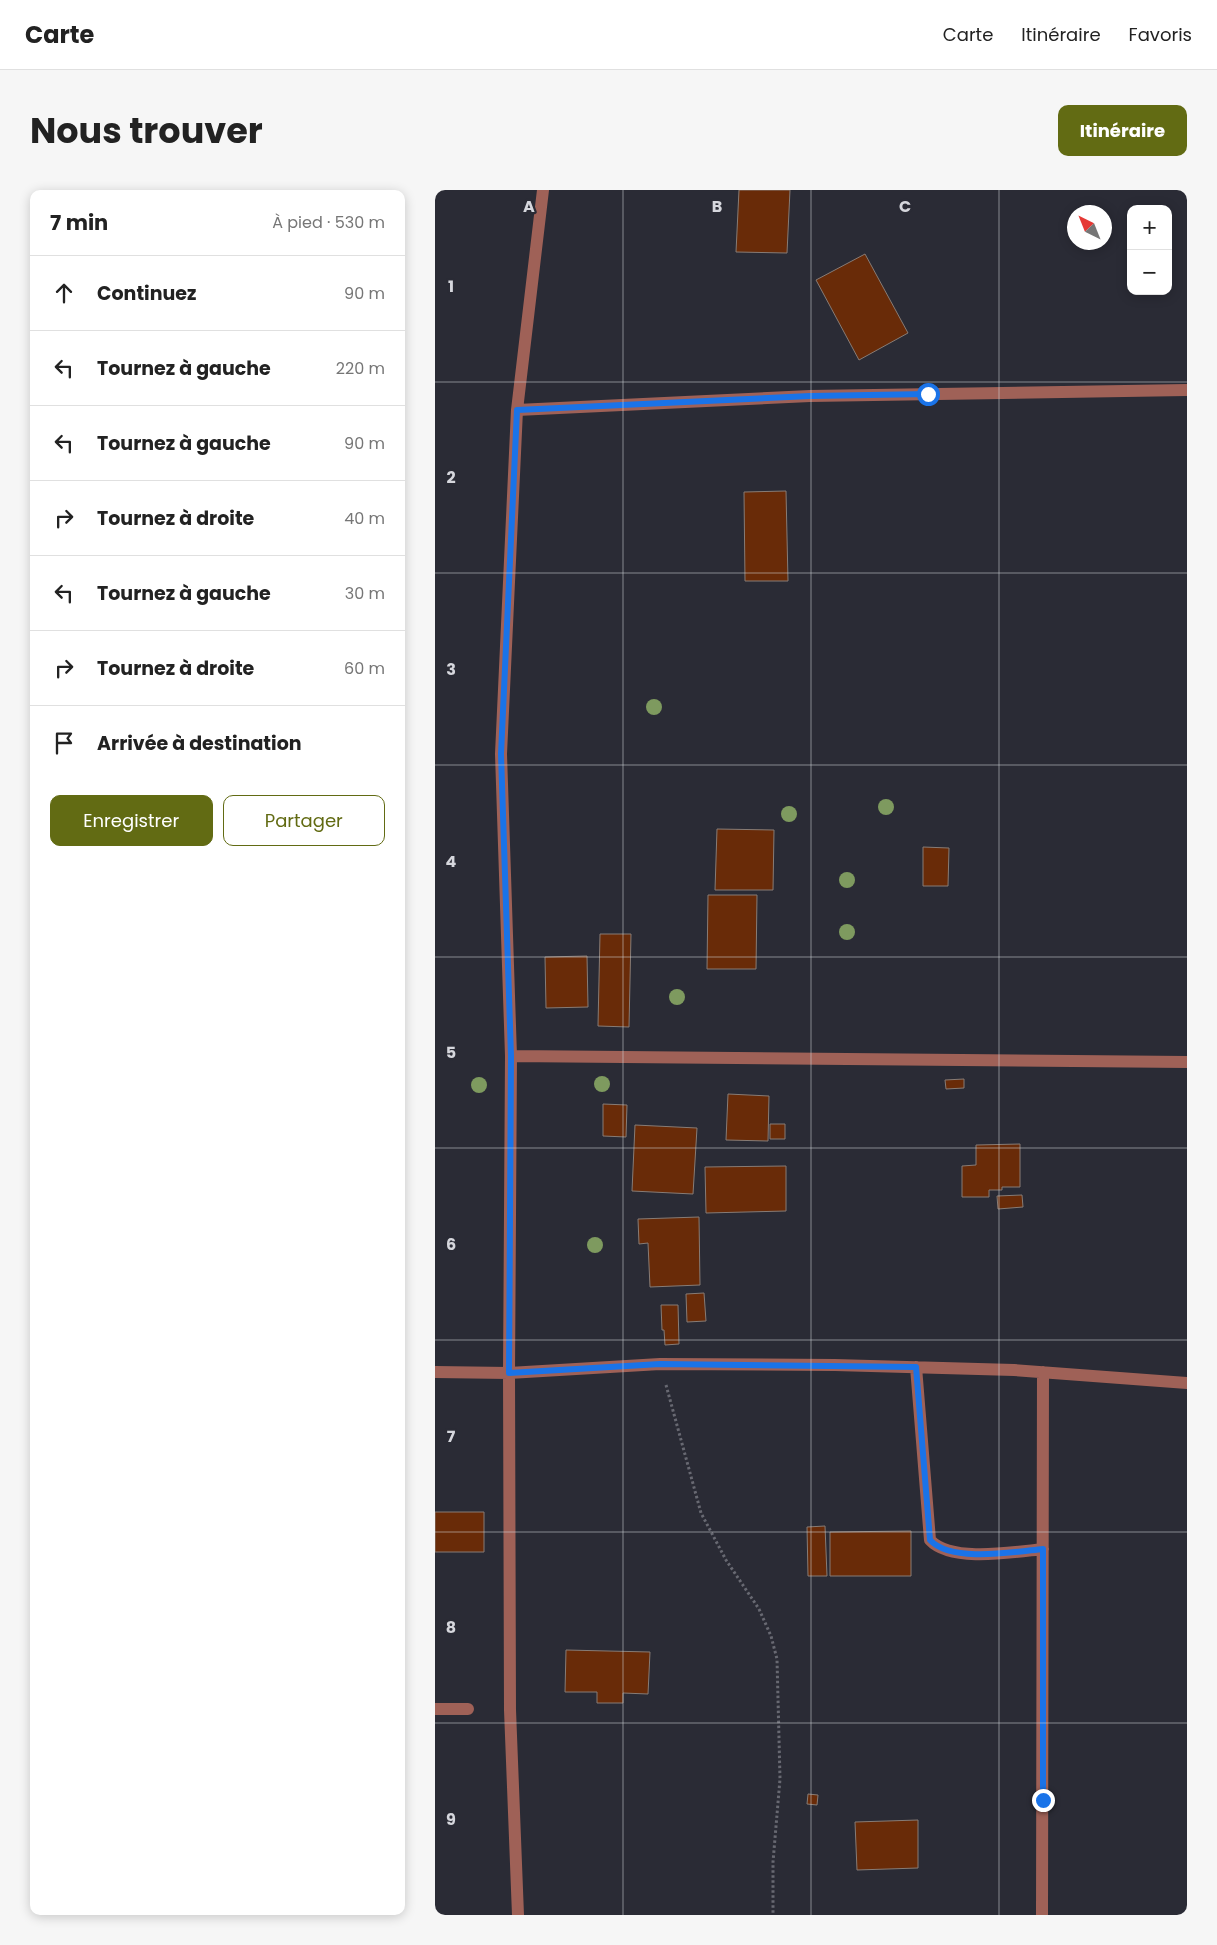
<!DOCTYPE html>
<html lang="fr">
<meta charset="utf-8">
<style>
body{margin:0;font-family:Poppins,sans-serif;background:#f6f6f6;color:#222}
.controls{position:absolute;right:15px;top:15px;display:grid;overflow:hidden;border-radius:10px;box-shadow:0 2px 12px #0003}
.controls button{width:45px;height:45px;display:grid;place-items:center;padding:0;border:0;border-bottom:1px solid #e0e0e0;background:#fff;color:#222;font:25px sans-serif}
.compass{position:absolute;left:632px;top:15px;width:45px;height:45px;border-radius:50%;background:#fff;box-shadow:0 2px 12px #0003;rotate:317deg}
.stop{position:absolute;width:15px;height:15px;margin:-11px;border:4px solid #1a73e8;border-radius:50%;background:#fff}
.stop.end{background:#1a73e8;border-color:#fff;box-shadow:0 1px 5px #0008}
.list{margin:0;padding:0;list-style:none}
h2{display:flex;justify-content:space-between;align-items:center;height:65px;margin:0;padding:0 20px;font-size:21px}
h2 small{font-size:16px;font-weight:400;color:#767676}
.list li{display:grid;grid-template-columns:32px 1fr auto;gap:15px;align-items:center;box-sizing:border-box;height:75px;padding:0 20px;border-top:1px solid #e0e0e0}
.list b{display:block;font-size:19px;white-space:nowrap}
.list em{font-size:16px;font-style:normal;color:#767676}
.actions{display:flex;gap:10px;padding:15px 20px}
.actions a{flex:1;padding:11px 0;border:1px solid #626b13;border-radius:10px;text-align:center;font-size:18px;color:#626b13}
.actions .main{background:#626b13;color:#fff}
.icon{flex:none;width:28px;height:28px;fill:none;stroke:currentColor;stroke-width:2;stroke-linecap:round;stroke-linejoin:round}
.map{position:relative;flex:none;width:752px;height:1725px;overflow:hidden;border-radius:10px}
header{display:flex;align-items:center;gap:30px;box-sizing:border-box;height:70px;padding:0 25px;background:#fff;border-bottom:1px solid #e0e0e0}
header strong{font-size:24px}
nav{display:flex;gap:28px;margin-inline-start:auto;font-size:18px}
.intro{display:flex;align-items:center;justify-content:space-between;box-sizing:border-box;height:120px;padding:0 30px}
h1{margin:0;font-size:35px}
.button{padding:12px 22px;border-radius:10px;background:#626b13;color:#fff;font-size:18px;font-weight:700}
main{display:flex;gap:30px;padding:0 30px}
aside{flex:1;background:#fff;border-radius:10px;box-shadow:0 2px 12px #0003}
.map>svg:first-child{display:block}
.building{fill:#692b08;stroke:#877c76}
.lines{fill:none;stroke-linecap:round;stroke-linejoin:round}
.path{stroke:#686972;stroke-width:3;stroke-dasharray:2.5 2.5;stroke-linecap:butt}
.minor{stroke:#9f6157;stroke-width:12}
.tree{fill:#7e9a5f}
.route{stroke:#1a73e8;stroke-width:6}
.grid{fill:none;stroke:#d6d7dd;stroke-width:1;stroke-opacity:0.55}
.grid-label{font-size:16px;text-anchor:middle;font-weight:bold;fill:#d6d7dd;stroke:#2a2b35;stroke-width:4.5;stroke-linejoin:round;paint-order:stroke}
</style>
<header>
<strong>Carte</strong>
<nav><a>Carte</a><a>Itinéraire</a><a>Favoris</a></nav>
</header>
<div class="intro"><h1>Nous trouver</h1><a class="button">Itinéraire</a></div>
<main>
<aside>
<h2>7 min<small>À pied · 530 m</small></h2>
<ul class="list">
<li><svg class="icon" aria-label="ahead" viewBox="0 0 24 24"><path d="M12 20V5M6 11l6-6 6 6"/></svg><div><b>Continuez</b></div><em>90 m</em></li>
<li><svg class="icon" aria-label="left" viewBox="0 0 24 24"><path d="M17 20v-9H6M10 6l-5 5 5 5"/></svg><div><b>Tournez à gauche</b></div><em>220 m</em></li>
<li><svg class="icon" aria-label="left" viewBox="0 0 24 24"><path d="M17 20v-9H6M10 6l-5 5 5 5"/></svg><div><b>Tournez à gauche</b></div><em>90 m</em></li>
<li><svg class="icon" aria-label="right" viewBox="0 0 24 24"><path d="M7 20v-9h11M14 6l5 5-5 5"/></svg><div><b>Tournez à droite</b></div><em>40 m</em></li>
<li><svg class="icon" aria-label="left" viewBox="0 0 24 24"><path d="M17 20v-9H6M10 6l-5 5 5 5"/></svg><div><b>Tournez à gauche</b></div><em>30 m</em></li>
<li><svg class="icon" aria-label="right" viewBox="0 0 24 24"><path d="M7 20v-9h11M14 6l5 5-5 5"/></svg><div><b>Tournez à droite</b></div><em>60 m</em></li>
<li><svg class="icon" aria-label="arrive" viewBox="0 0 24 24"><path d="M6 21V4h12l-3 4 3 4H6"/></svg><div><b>Arrivée à destination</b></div></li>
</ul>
<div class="actions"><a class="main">Enregistrer</a><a>Partager</a></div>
</aside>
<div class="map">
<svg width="752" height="1725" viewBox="0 0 752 1725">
<rect width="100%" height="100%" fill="#2a2b35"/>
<path class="building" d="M304,0H355L352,63L301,62Z
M430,64L473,143L424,170L381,90Z
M351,301L353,391H310L309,302Z
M282,639L339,640L338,700H280Z
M488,657L514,658L513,696H488Z
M273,705H322L321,779H272Z
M165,744H196L194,837L163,836Z
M152,766L153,817L111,818L110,767Z
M529,889V898L511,899L510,890Z
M293,904L334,906L333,951L291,950Z
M168,914L192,915L191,947L168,946Z
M335,934H350V949H335Z
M200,935L262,938L258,1004L197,1001Z
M585,954V997H567V1000H554V1007H527V976L541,975V955Z
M351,976V1021L271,1023L270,977Z
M587,1005L588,1017L563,1019L562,1006Z
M264,1027L265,1095L215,1097L213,1053L204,1054L203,1029Z
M269,1103L271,1131L252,1132L251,1104Z
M226,1115H243L244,1154L230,1155L229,1140H227Z
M0,1322H49V1362H0Z
M390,1336L392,1386H373L372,1337Z
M476,1341V1386H395V1342Z
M131,1460L215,1462L213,1504L188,1503V1513H162V1502H130Z
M373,1604L383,1605L382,1615L372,1614Z
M483,1630V1678L422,1680L420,1632Z"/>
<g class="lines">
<path class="path" d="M231,1195L266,1323L291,1370L324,1419L336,1446L342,1469L345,1589L338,1672V1725"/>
<path class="minor" d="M82,220L375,206L752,200
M76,866L752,872
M481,1177L495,1350C516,1373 579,1362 608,1359
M0,1182L74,1183L225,1174L400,1175L579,1180L752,1193
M0,1519H33
M83,1725L75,1520L74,1183L76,866L66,564L82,220L108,0
M607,1725L608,1182"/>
</g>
<g class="tree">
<circle cx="219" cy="517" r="8"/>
<circle cx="451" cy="617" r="8"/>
<circle cx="354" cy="624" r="8"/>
<circle cx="412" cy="690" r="8"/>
<circle cx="412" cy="742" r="8"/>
<circle cx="242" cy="807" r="8"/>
<circle cx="167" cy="894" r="8"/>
<circle cx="44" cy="895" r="8"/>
<circle cx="160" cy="1055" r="8"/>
</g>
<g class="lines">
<path class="route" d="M493,204L375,206L82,220L66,564L76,866L74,1183L225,1174L481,1177L495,1350C516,1373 579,1362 608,1359V1610"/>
</g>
<path class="grid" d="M188,0V1725M376,0V1725M564,0V1725M0,192H752M0,383H752M0,575H752M0,767H752M0,958H752M0,1150H752M0,1342H752M0,1533H752"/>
<g class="grid-label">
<text x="94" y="22">A</text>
<text x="282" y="22">B</text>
<text x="470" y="22">C</text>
<text x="16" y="102">1</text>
<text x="16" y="293">2</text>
<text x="16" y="485">3</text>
<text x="16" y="677">4</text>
<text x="16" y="868">5</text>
<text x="16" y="1060">6</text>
<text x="16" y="1252">7</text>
<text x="16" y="1443">8</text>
<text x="16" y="1635">9</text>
</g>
</svg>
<div class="controls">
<button>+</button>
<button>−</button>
</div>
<svg class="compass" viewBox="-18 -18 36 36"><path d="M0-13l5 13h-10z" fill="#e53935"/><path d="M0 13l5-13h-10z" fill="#767676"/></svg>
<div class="stop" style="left:493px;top:204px"></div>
<div class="stop end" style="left:608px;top:1610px"></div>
</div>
</main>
